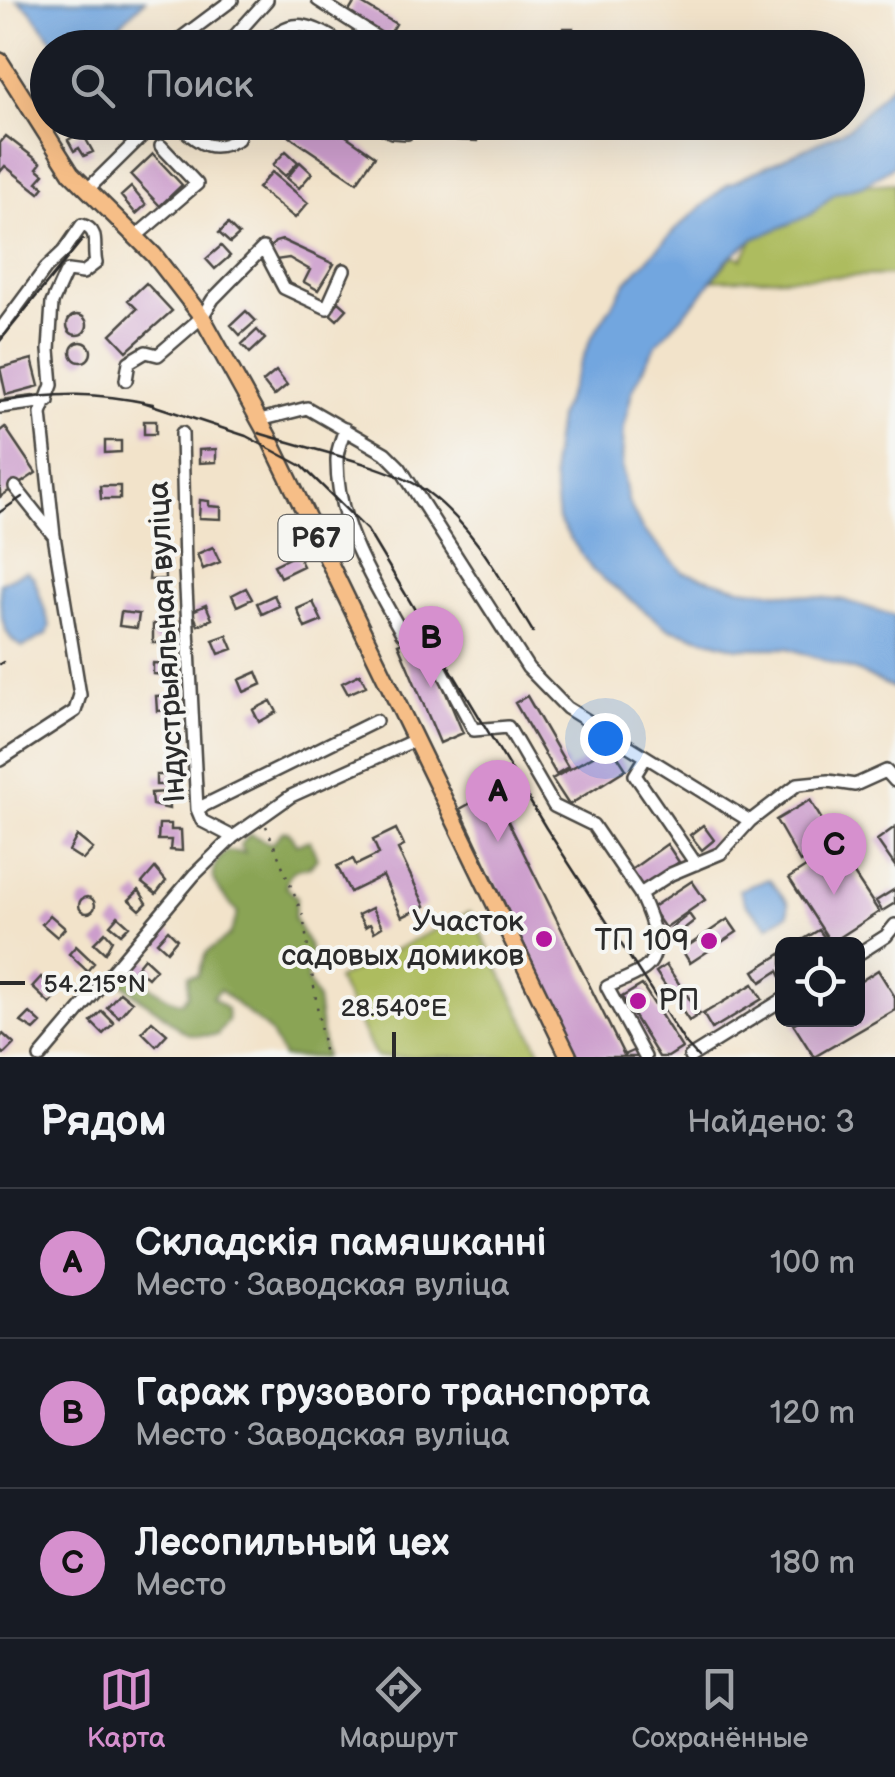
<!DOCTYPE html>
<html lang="ru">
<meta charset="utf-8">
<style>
body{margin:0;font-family:"Balsamiq Sans",sans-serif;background:#20242c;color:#f1f3f6}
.controls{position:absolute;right:30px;bottom:30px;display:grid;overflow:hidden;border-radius:15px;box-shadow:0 10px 40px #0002}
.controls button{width:90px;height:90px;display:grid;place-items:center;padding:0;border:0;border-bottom:2px solid #363941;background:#171b24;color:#f1f3f6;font:50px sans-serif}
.you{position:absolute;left:605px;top:738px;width:35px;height:35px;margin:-25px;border:8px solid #fff;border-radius:50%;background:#1a73e8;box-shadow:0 0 0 15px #1a73e833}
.badge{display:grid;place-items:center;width:65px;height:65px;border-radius:50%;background:#d690ce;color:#111;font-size:32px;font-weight:700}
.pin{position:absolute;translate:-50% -82px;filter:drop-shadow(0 2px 5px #0008)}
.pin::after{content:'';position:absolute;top:52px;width:35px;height:30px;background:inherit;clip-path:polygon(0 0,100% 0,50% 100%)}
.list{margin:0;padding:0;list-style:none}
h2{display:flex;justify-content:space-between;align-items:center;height:130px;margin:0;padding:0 40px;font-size:42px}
h2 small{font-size:32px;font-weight:400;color:#9ea1a6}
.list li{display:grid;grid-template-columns:65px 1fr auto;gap:30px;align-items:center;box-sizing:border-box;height:150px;padding:0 40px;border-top:2px solid #363941}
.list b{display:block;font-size:38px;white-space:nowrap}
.list p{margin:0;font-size:32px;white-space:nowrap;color:#9ea1a6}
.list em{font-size:32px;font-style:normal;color:#9ea1a6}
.icon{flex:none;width:55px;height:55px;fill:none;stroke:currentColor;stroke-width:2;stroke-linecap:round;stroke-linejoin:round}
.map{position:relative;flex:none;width:895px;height:1057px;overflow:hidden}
.search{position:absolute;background:#171b24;box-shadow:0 10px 40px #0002;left:30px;right:30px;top:30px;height:110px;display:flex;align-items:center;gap:25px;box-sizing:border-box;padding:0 35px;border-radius:55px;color:#9ea1a6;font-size:38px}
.sheet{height:580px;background:#171b24}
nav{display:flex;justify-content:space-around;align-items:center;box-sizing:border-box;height:140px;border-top:2px solid #363941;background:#171b24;font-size:28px;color:#9ea1a6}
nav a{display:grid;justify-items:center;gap:5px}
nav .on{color:#d690ce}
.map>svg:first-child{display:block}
.green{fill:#adbc5e;stroke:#6c7444;stroke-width:2.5}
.forest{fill:#8aa455;stroke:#5a6840;stroke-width:2.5}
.water{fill:#72a6df;stroke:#4e6885;stroke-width:2.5}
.building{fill:#cc9dcc}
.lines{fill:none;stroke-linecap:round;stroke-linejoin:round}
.minor-casing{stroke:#494743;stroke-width:16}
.major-casing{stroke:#494743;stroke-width:20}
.path{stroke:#494743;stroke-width:2.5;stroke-dasharray:2.5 8;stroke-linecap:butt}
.minor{stroke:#fff;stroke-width:11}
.major{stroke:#f6be87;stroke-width:15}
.rail{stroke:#2b2b2b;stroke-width:2.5}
.ticks{fill:none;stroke:#2b2b2b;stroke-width:4}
.poi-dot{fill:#b5179e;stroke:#f6f6f2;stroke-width:4}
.labels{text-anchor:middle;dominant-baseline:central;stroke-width:8;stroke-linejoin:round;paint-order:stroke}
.shield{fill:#f6f6f2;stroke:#686867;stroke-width:2.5}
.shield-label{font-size:28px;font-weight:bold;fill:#2b2b2b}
.street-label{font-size:30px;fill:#2b2b2b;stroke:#f6f6f2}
.poi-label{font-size:30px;fill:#2b2b2b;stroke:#f6f6f2;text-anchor:end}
.ticks-label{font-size:25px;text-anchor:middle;fill:#2b2b2b;stroke:#f6f6f2;stroke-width:8;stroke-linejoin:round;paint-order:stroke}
</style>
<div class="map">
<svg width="895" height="1057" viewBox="0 0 895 1057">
<rect width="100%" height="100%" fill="#f6f6f2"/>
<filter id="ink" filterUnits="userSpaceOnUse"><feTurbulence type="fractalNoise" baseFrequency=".01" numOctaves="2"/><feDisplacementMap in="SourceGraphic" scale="20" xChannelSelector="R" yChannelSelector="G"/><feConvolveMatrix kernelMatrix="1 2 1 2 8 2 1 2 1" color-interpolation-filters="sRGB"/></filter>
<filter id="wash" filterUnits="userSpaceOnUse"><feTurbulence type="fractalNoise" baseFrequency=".0048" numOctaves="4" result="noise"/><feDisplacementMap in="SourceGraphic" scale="40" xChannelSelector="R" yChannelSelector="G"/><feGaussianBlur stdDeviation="2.25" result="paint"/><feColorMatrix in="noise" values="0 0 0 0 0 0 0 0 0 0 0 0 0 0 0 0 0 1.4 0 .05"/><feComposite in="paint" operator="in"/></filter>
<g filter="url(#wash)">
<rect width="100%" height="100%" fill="#f2e3ca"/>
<path class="green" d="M895,183V275L712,280L733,255L742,259L753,239L810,215L835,193L864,185Z
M470,912L543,1057H376L337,979Z"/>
<path class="forest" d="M283,831L289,832L296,844L310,840L317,859L309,867C295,868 287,872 286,887L297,897L294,918L309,945L312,962L307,971V980L317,999L325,1057H283L269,1031L220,990L212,997L227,1009L228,1021L217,1035C177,1039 181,1026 154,1008C142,1000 132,993 122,983L130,966C141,979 165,1001 182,1002L188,995V976L198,975L206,953L230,935L238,913C223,894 197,875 227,851L245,853L240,845L250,834L271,844Z"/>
<path class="water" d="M17,0H145L102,42L58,47L29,9Z
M895,81V165L864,185L835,193L810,215L753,239L726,260L700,297L657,343L632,391L624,427L622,467L628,501L642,529L683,572L740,588L843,600L895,616V689L859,672L788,648H737L667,628L592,570L558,520L552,463L558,418L591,338L627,281L677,228L727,185L849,128Z
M26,571L34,578L50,626L47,634L23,647C0,638 0,607 0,583Z
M769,879L788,903V914L768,926L745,903L739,890Z"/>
<g id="blocks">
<path class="building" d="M356,0L396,24L387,39L347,15Z
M564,28H573V48H564Z
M268,122H326L375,156L357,182Z
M487,122L507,123L506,134L486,132Z
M458,129L478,131L477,141L457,140Z
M82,132L93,152L84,156L79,148L74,151L68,140Z
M6,136L41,163L37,168L44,174L37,182L44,187L39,193L5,166L0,172V143Z
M286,151L298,162L285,176L273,165Z
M153,154L182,185L160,206L131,175Z
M300,162L312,173L299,188L287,178Z
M272,172L308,203L295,218L258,188Z
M131,187L146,205L136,214L121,196Z
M228,224L239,235L230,243L219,233Z
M282,240L334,264L318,290L304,282L310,270L289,258L276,260L270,248L275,242Z
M221,246L230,256L215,269L206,259Z
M146,283L172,311L127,351L111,334L137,309L128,300Z
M339,302L347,309L337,320L329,313Z
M246,311L256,321L240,335L231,325Z
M67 325a10 10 0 1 1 20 0a10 10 0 1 1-20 0Z
M257,330L265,339L250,353L242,344Z
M71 352a10 10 0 1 1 20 0a10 10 0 1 1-20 0Z
M32,359L39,386L6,395L0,368Z
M276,371L287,385L274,396L263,382Z
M144,421H156V434H144Z
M5,427L36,473L0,497V431Z
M105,441H121V452L105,453Z
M216,449V462L199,463V450Z
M100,486H120V499H101Z
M200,500L209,501V506L221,507V519L199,518Z
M213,547L220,562L203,569L197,554Z
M297,554L303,566L280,577L274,565Z
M151,559H164L165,579L149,580Z
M246,588L252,599L237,606L232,595Z
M274,595L279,606L262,614L257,603Z
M313,602L322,621L305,628L297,609Z
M206,605L212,619L198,625L192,611Z
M121,612L139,614L137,628L119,626Z
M153,624H170V643H153Z
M421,634L463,733L440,743L398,644Z
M227,635L233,649L219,654L213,640Z
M153,663L170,664V675L153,674Z
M257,672L262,684L244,692L239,680Z
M360,674L366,686L348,694L342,683Z
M172,695L173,710L157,711L156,696Z
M527,696L568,767L556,774L515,703Z
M271,701L277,712L259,722L253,710Z
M611,746L626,769L569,805L552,779Z
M171,761H179V785H156V775H171Z
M493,791L624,1055L635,1050L639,1057H577L460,809Z
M168,792L169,809L152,805L151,793Z
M810,800L835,842L800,862L776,820Z
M159,824H171V830H181L182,851L170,850L171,840H158Z
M703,825L714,840L702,850L690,835Z
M895,827V866L877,840Z
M396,829L404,846L398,849L425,906L402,917L383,876L350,892L337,866L353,859L356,865L379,854L373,840Z
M77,836L93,849L83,860L69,851Z
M667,844L679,862L640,889L628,872Z
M836,847L879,912L831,943L789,878Z
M155,868L166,881L156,894L142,883Z
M692,881L705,900L665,928L651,908Z
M895,889V903L882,911L876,901Z
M139,890L147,903L140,910L129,900Z
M79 905a8 8 0 1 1 16 0a8 8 0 1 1-16 0Z
M372,908L382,927L374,932L370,924L365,927L358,915Z
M689,914L694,921L676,935L671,928Z
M50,915L65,928L57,937L42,924Z
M118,916L129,926L121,934L110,925Z
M728,919L737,932L690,963L682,950Z
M168,930L177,939L167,951L157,942Z
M819,930L829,944H796Z
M105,932L112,940L105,953L94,943Z
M76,946L94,963L87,971L69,954Z
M782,953V979L778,971L761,982L754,971Z
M144,958L156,969L148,978L136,968Z
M666,965L700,1014L689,1021L656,972Z
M878,970L895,997V1010L814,1057L793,1024L801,1019H858V983Z
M41,977L59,994L50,1004L32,987Z
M753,984L762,999L712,1029L703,1014Z
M642,985L682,1048L668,1057H659L622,997Z
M120,992L132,1002L119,1017L107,1007Z
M102,1011L114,1023L103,1034L91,1022Z
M30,1013L41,1023L34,1030L21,1022Z
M152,1021L167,1034L156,1046L142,1032Z
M3,1034L14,1044L4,1054L0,1051V1038Z"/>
</g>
</g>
<g filter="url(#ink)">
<use href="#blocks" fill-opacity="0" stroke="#494743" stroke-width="2.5"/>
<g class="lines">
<g class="minor-casing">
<path id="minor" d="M318,0L393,48
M168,48L232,0
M224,48L267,0
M263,48C291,10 315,27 349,48
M422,48H484
M175,122C199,142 208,155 238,139L243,122
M371,122L392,132L407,133L412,122
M87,190L156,122
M135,237L197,184L161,146
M0,330L46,268L64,251L82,225C101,230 92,248 96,263L83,273L68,271L65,274L52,303L49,350L52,385L41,414L54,536L80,695L75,711L0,760
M126,380L129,362L146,352L158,355L202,317L213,299L263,248L284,288L327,308L344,270
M0,407L48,401
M260,420L307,408L385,453L400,468L528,668L567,708L750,821L721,853L671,874L640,894C649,914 667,952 644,969C633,977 619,981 607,987L645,1057
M345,429C342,438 337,449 337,459C336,523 372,580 402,633L420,629L474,730L508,727L554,806L593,825L640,894
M15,487L54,536
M646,757L635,775L696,864
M197,809L376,721
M750,821L798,784L828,781L855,785L886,771L895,781
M233,837L291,796L415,740
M858,954L886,936L895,925
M40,1057L194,875L233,837L202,821L197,809L185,568L182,433
M690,1057L782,1000"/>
</g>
<g class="major-casing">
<path id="major" d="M0,61L71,173L154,255L202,317L268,436L569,1057"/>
</g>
<path class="path" d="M266,826L303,916L325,1057"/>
<use href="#minor" class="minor"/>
<use href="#major" class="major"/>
<path class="rail" d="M0,341L83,239
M0,402C59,392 95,392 153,404
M143,402L246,436L302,466L367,530L546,828L686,1044L698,1057
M259,433C304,448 390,465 426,491C474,526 503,583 533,632
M0,512L22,497
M0,664L3,662"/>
</g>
</g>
<path class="ticks" d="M0,983H25M394,1032V1057"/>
<g class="poi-dot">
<circle cx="544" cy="939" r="10"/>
<circle cx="709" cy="941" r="10"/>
<circle cx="638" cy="1001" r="10"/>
</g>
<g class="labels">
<rect class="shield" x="278.5" y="515" width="75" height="46" rx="8"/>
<g class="shield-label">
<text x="316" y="538">Р67</text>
</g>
<g class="street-label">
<text transform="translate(167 642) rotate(-93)">Індустрыяльная вуліца</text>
</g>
<g class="poi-label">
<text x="524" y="922">Участок<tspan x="524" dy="34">садовых домиков</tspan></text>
<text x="689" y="941">ТП 109</text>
<text x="658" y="1001" text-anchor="start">РП</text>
</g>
</g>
<g class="ticks-label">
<text x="95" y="992">54.215°N</text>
<text x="394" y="1016">28.540°E</text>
</g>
</svg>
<div class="controls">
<button><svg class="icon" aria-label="locate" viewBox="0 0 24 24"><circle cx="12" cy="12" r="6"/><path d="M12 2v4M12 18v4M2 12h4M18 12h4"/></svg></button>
</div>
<div class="you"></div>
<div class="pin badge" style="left:498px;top:842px">A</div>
<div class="pin badge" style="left:431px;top:688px">B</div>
<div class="pin badge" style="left:834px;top:895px">C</div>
<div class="search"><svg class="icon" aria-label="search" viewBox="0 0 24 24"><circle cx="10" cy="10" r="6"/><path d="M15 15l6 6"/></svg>Поиск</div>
</div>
<section class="sheet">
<h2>Рядом<small>Найдено: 3</small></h2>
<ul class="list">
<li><span class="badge">A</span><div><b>Складскія памяшканні</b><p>Место · Заводская вуліца</p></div><em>100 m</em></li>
<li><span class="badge">B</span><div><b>Гараж грузового транспорта</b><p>Место · Заводская вуліца</p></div><em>120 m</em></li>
<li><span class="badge">C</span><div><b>Лесопильный цех</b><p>Место</p></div><em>180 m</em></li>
</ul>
</section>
<nav>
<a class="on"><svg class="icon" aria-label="map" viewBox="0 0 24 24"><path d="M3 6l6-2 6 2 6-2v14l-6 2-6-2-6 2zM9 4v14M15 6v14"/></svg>Карта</a>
<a><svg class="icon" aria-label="directions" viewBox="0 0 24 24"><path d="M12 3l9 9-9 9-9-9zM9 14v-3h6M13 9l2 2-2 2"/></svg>Маршрут</a>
<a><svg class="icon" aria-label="saved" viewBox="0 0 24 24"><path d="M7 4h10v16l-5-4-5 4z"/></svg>Сохранённые</a>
</nav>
